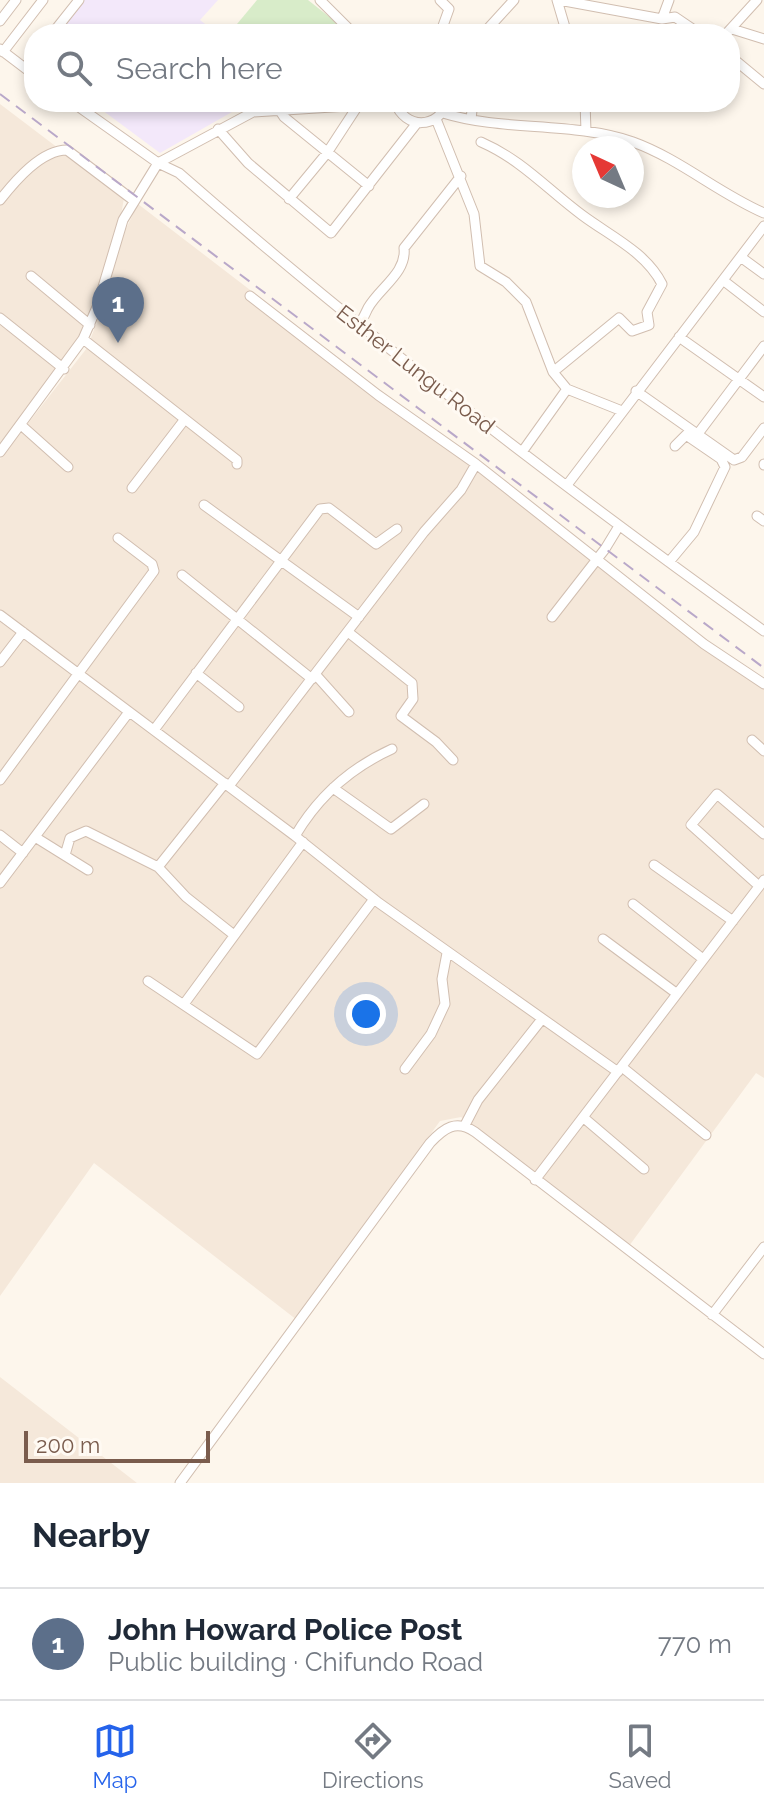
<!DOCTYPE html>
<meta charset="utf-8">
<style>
body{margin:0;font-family:Raleway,sans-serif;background:#f2f2f3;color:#1f2937}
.compass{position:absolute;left:572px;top:136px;width:72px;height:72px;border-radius:50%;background:#fff;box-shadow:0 4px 12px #0003;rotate:316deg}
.scale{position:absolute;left:24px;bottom:20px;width:186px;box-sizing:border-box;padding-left:8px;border:4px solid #7a5c4d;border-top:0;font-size:22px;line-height:28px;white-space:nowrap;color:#7a5c4d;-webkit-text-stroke:6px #fffaf3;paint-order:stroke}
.you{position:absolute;left:366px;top:1014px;width:28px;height:28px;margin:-20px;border:6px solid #fff;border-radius:50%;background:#1a73e8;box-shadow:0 0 0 12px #1a73e833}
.badge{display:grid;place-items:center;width:52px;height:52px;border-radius:50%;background:#2563eb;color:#fff;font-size:26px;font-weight:700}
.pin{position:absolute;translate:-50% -66px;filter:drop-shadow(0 2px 4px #0008)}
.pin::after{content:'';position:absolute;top:42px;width:28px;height:24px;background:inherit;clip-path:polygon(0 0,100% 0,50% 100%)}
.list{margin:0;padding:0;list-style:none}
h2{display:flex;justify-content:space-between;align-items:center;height:104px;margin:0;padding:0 32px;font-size:34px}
h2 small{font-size:26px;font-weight:400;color:#747a83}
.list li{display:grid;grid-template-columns:52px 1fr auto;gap:24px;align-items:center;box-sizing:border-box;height:112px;padding:0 32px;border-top:2px solid #e0e1e3}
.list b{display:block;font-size:30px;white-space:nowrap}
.list p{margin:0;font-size:26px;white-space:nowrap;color:#747a83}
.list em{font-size:26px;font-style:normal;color:#747a83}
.icon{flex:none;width:44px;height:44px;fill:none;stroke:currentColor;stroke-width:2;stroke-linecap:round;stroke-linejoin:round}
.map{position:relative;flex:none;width:764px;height:1483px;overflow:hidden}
.search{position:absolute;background:#fff;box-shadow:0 4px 12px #0003;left:24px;right:24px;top:24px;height:88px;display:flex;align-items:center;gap:20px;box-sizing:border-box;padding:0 28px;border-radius:32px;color:#747a83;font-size:30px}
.sheet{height:216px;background:#fff}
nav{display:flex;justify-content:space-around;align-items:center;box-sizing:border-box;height:112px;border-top:2px solid #e0e1e3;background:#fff;font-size:22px;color:#747a83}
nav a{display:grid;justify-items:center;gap:4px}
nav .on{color:#2563eb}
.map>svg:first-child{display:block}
.residential{fill:#f5e8da}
.education{fill:#f3e8fa}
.green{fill:#d8ecc9}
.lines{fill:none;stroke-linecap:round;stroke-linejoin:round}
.minor-casing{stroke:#d1beb0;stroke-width:11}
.minor{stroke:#fff;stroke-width:9}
.rail{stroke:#b9a8c9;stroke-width:2;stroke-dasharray:12 8;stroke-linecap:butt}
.labels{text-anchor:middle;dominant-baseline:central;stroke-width:6;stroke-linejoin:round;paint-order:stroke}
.street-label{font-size:22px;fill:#7a5c4d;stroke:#fffaf3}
</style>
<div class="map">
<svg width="764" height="1483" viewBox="0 0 764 1483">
<rect width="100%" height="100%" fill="#fdf6ec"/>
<path class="residential" d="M0,104L124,198L120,221L81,337L66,360H58L0,316Z
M138,204L764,684V1078L756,1073L629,1246L461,1117L440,1121L297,1320L94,1163L0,1296V459L87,348L105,301L119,243Z
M0,325L58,370L0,447Z
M0,1377L137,1483H0Z"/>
<path class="education" d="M81,0H218L200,20L218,34H55Z
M101,102H265L246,104L160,153L98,107Z"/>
<path class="green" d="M257,0H308L346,30L343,34H249L237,24Z"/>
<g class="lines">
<g class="minor-casing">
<path id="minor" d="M320,0L354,34
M557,0L567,34
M559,0L662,19L675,17L700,34
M662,19L669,0
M0,21L16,0
M732,29L764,39
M52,34L79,0
M440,34L449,9L440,0
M483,34L514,0
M726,34L757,0
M0,49L34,75
M3,52L43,0
M730,56L764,84
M25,68L34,56
M72,102L158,163L179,173C365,336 563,487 764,631
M395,102C405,130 438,129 448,102
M585,102L586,131
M278,108L284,117L369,186
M443,113C504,132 572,121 633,142C680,159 718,193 764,213
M436,119L474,214L480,266L506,282L526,302L553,372L567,389L622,411
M471,119L473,102
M218,129L248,163L331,233L417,123
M481,142C522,160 548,190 582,215C610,236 646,252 662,284L647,312L649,325L632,331L619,318L553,372
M289,199L327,153L357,107
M0,200C15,181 41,150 67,150L133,200
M742,258L764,274
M31,276L90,325
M724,281L764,312
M250,296L378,395L476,464L704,644L764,684
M0,318L64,369
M359,325C363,319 365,314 368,308C379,288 407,273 404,248L461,176
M679,337L764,397
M83,339L237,460V464
M636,391L734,460L742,457L764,428
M21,425L68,467
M697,435L764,346
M0,452L83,339L97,307L123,220L158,163L253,112L395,103
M522,452L567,389
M764,464V465
M567,485L764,226
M132,488L185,419
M204,505L359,617
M757,516L764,521
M669,562L694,532L725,467L721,459L686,435L675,446
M182,575L312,679
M0,615L295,836L379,903L618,1072
M552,617L605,549L619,526
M348,632L412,683L413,699L401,716L436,742L453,760
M0,662L23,632
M196,673L239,707
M315,674L349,712
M154,730L320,509L329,508L376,544L397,529
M752,740L764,751
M0,780L154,571L152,564L118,538
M229,786L424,532L461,490L476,464
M333,788L391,829L424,804
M0,835L23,853
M295,836C318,797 350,768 392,749
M35,837L88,870
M65,855L70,838L86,831L158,867L186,897L234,935
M654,865L733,921
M158,867L225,783
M0,883L129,712
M759,886L691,825L717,794L764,834
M633,904L703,959
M603,939L676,993
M148,981L257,1054L374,899
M184,1004L303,842
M622,1067L706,1135
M405,1069L431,1034L445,1004L442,979L447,953
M584,1118L644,1169
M465,1125L478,1100L542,1019
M535,1180L764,880
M712,1315L764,1247
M180,1483L430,1143C444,1128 456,1119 475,1132L764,1354"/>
</g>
<use href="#minor" class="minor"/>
<path class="rail" d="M0,94L764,668"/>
</g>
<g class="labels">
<g class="street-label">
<text transform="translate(416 369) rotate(38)">Esther Lungu Road</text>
</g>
</g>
</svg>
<svg class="compass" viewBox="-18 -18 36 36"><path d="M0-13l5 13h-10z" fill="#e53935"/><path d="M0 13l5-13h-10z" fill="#747a83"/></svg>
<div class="scale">200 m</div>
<div class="you"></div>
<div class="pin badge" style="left:118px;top:343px;background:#5c6f8a">1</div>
<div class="search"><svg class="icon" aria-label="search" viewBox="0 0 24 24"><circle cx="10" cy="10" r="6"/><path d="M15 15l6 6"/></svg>Search here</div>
</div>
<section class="sheet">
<h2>Nearby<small></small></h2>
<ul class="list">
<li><span class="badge" style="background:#5c6f8a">1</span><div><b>John Howard Police Post</b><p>Public building · Chifundo Road</p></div><em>770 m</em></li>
</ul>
</section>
<nav>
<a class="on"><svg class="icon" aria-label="map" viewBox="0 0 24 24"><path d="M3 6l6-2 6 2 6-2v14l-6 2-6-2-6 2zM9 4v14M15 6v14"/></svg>Map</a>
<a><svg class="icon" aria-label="directions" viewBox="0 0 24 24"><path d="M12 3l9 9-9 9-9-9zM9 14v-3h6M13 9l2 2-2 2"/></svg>Directions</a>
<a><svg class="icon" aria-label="saved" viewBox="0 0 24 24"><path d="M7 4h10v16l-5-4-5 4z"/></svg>Saved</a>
</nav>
